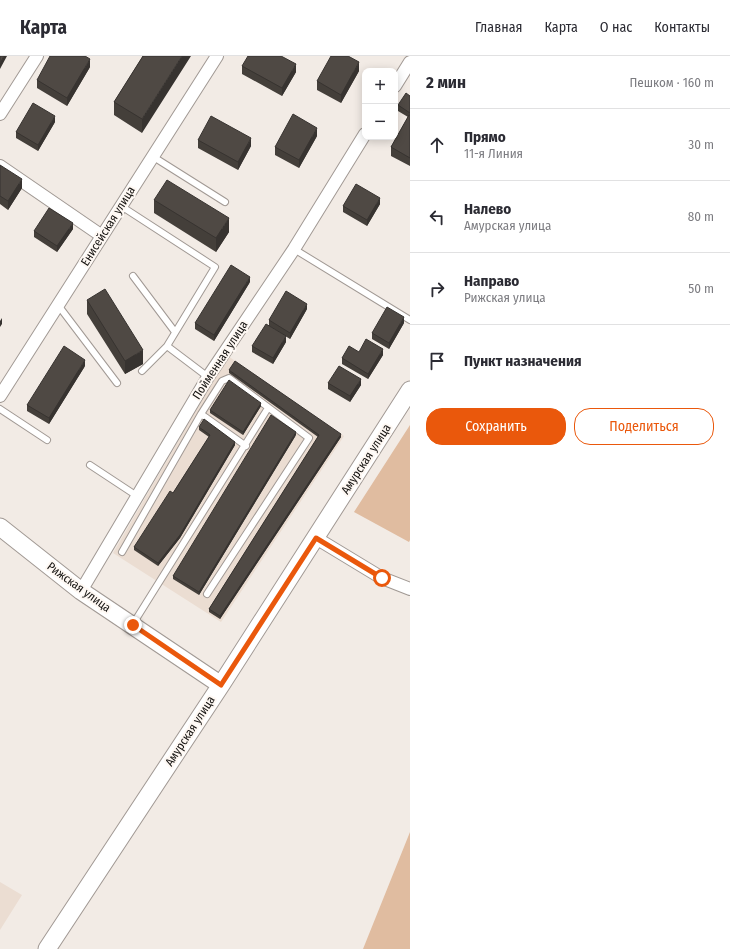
<!DOCTYPE html>
<html lang="ru">
<meta charset="utf-8">
<style>
body{margin:0;font-family:"Fira Sans Condensed",sans-serif;background:#f7f7f7;color:#2b2b33}
.controls{position:absolute;right:12px;top:12px;display:grid;overflow:hidden;border-radius:8px;box-shadow:0 2px 10px #0003}
.controls button{width:36px;height:36px;display:grid;place-items:center;padding:0;border:0;border-bottom:1px solid #e1e1e2;background:#fff;color:#2b2b33;font:20px sans-serif}
.stop{position:absolute;width:12px;height:12px;margin:-9px;border:3px solid #ea580c;border-radius:50%;background:#fff}
.stop.end{background:#ea580c;border-color:#fff;box-shadow:0 1px 4px #0008}
.list{margin:0;padding:0;list-style:none}
h2{display:flex;justify-content:space-between;align-items:center;height:52px;margin:0;padding:0 16px;font-size:17px}
h2 small{font-size:13px;font-weight:400;color:#7c7c81}
.list li{display:grid;grid-template-columns:26px 1fr auto;gap:12px;align-items:center;box-sizing:border-box;height:72px;padding:0 16px;border-top:1px solid #e1e1e2}
.list b{display:block;font-size:15px;white-space:nowrap}
.list p{margin:0;font-size:13px;white-space:nowrap;color:#7c7c81}
.list em{font-size:13px;font-style:normal;color:#7c7c81}
.actions{display:flex;gap:8px;padding:12px 16px}
.actions a{flex:1;padding:9px 0;border:1px solid #ea580c;border-radius:16px;text-align:center;font-size:14px;color:#ea580c}
.actions .main{background:#ea580c;color:#fff}
.icon{flex:none;width:22px;height:22px;fill:none;stroke:currentColor;stroke-width:2;stroke-linecap:round;stroke-linejoin:round}
.map{position:relative;flex:none;width:410px;height:893px;overflow:hidden}
header{display:flex;align-items:center;gap:24px;box-sizing:border-box;height:56px;padding:0 20px;background:#fff;border-bottom:1px solid #e1e1e2}
header strong{font-size:19px}
nav{display:flex;gap:22px;margin-inline-start:auto;font-size:14px}
main{display:flex}
aside{flex:1;background:#fff}
.map>svg:first-child{display:block}
.built{fill:#ebddd2}
.green{fill:#e0bca0}
.lines{fill:none;stroke-linecap:round;stroke-linejoin:round}
.lane-casing{stroke:#a19994;stroke-width:8}
.street-casing{stroke:#a19994;stroke-width:14}
.secondary-casing{stroke:#a19994;stroke-width:19}
.lane{stroke:#fff;stroke-width:6}
.street{stroke:#fff;stroke-width:12}
.secondary{stroke:#fff;stroke-width:17}
.wall{fill:#443f3a}
.shaded-wall{fill:#373330}
.building{fill:#4f4944;stroke:#373330}
.route{stroke:#ea580c;stroke-width:5}
.labels{text-anchor:middle;dominant-baseline:central;stroke-width:4;stroke-linejoin:round;paint-order:stroke}
.street-label{font-size:12px;fill:#13110f;stroke:#fef8f3}
</style>
<header>
<strong>Карта</strong>
<nav><a>Главная</a><a>Карта</a><a>О нас</a><a>Контакты</a></nav>
</header>
<main>
<div class="map">
<svg width="410" height="893" viewBox="0 0 410 893">
<rect width="100%" height="100%" fill="#f2ebe5"/>
<path class="built" d="M228,300L344,380L221,566L113,497Z
M0,826L22,839L0,874Z"/>
<path class="green" d="M410,369V484L409,486L354,456Z
M410,776V893H363Z"/>
<g class="lines">
<g class="lane-casing">
<path id="lane" d="M152,100L225,146
M121,150L215,211L167,290L208,321
M294,193L410,264
M133,220L175,276
M58,249L117,327
M142,315L167,290
M0,353L47,384
M201,358L246,390
M90,409L137,440
M122,496L201,358L222,325L229,322L309,382L207,538
M133,568L268,352"/>
</g>
<g class="street-casing">
<path id="street" d="M395,30L410,6
M0,58L37,0
M0,110L102,180
M0,340L217,0
M316,482L382,522L410,533
M81,535L208,321L294,193L365,78"/>
</g>
<g class="secondary-casing">
<path id="secondary" d="M0,471L81,535L221,629
M47,893L221,629L410,334"/>
</g>
<use href="#lane" class="lane"/>
<use href="#street" class="street"/>
<use href="#secondary" class="secondary"/>
</g>
<path class="wall" d="M143,0L142,77L114,59V46Z
M242,10L296,16L282,40L242,18Z
M90,11L67,50L37,32V24Z
M359,15L341,47L317,34V25Z
M410,40V110L391,100V91L408,61L398,55V49Z
M55,66L38,95L16,82V76Z
M317,80L299,112L275,99V91Z
M198,84L251,90L238,114L198,92Z
M0,109L22,132L8,154L0,148Z
M154,144L229,176L216,196L154,157Z
M380,148L367,170L343,156V150Z
M73,173L57,196L34,181V175Z
M250,226L214,285L195,273V267Z
M87,244L143,308L125,318L87,258Z
M307,253L290,283L269,270V264Z
M404,267L389,293L372,283V277Z
M286,286L273,308L252,296V290Z
M359,296L383,299L368,323L342,308V302Z
M85,310L49,368L27,355V349Z
M229,314L341,381L220,563L209,556V553L318,381L229,317Z
M328,327L361,329L350,346L328,333Z
M261,350L243,379L210,357V354Z
M199,371L235,389L180,482L158,510L134,494V491L173,437L209,381L199,374Z
M296,379L199,539L173,523V520Z"/>
<path class="shaded-wall" d="M4,0H7L0,13V7Z
M182,0H191L142,77V63Z
M90,3V11L67,50V42Z
M359,6V15L341,47V39Z
M296,8V16L282,40V32Z
M55,60V66L38,95V89Z
M317,72V80L299,112V104Z
M251,82V90L238,114V106Z
M22,123V132L8,154V145Z
M380,142V148L367,170V164Z
M229,162V176L216,196V182Z
M73,167V173L57,196V190Z
M250,221V226L214,285V279Z
M307,248V253L290,283V277Z
M404,261V267L389,293V287Z
M2,262V268L0,271V265Z
M286,280V286L273,308V302Z
M383,293V299L368,323V318Z
M143,294V308L125,318V305Z
M85,304V310L49,368V362Z
M361,323V329L350,346V340Z
M261,347V350L243,379V376Z
M296,376V379L199,539V536Z
M341,378V381L220,563V560Z
M235,386V389L180,482L158,510V507Z"/>
<path class="building" d="M0,0H4L0,7Z
M50,0H85L90,3L67,42L37,24Z
M143,0H182L142,63L114,46Z
M248,0H281L296,8L282,32L242,10Z
M331,0H348L359,6L341,39L317,25Z
M406,37L410,40V57L398,49Z
M33,47L55,60L38,89L16,76Z
M293,58L317,72L299,104L275,91Z
M409,59H410V102L391,91Z
M211,60L251,82L238,106L198,84Z
M0,109L22,123L8,145L0,140Z
M167,124L229,162L216,182L154,144Z
M356,128L380,142L367,164L343,150Z
M49,152L73,167L57,190L34,175Z
M231,209L250,221L214,279L195,267Z
M105,233L143,294L125,305L87,244Z
M286,235L307,248L290,277L269,264Z
M387,251L404,261L389,287L372,277Z
M266,268L286,280L273,302L252,290Z
M366,283L383,293L368,318L342,302L349,290L359,296Z
M64,290L85,304L49,362L27,349Z
M235,305L341,378L220,560L209,553L319,379L229,314Z
M339,310L361,323L350,340L328,327Z
M229,324L261,347L243,376L210,354Z
M271,359L296,376L199,536L173,520Z
M204,363L235,386L180,479L158,507L134,491L170,435L173,437L210,379L199,371Z"/>
<g class="lines">
<path class="route" d="M133,569L221,629L316,482L382,522"/>
</g>
<g class="labels">
<g class="street-label">
<text transform="translate(108 170) rotate(-58)">Енисейская улица</text>
<text transform="translate(220 304) rotate(-57)">Пойменная улица</text>
<text transform="translate(366 403) rotate(-57)">Амурская улица</text>
<text transform="translate(79 531) rotate(36)">Рижская улица</text>
<text transform="translate(190 675) rotate(-57)">Амурская улица</text>
</g>
</g>
</svg>
<div class="controls">
<button>+</button>
<button>−</button>
</div>
<div class="stop" style="left:382px;top:522px"></div>
<div class="stop end" style="left:133px;top:569px"></div>
</div>
<aside>
<h2>2 мин<small>Пешком · 160 m</small></h2>
<ul class="list">
<li><svg class="icon" aria-label="ahead" viewBox="0 0 24 24"><path d="M12 20V5M6 11l6-6 6 6"/></svg><div><b>Прямо</b><p>11-я Линия</p></div><em>30 m</em></li>
<li><svg class="icon" aria-label="left" viewBox="0 0 24 24"><path d="M17 20v-9H6M10 6l-5 5 5 5"/></svg><div><b>Налево</b><p>Амурская улица</p></div><em>80 m</em></li>
<li><svg class="icon" aria-label="right" viewBox="0 0 24 24"><path d="M7 20v-9h11M14 6l5 5-5 5"/></svg><div><b>Направо</b><p>Рижская улица</p></div><em>50 m</em></li>
<li><svg class="icon" aria-label="arrive" viewBox="0 0 24 24"><path d="M6 21V4h12l-3 4 3 4H6"/></svg><div><b>Пункт назначения</b></div></li>
</ul>
<div class="actions"><a class="main">Сохранить</a><a>Поделиться</a></div>
</aside>
</main>
